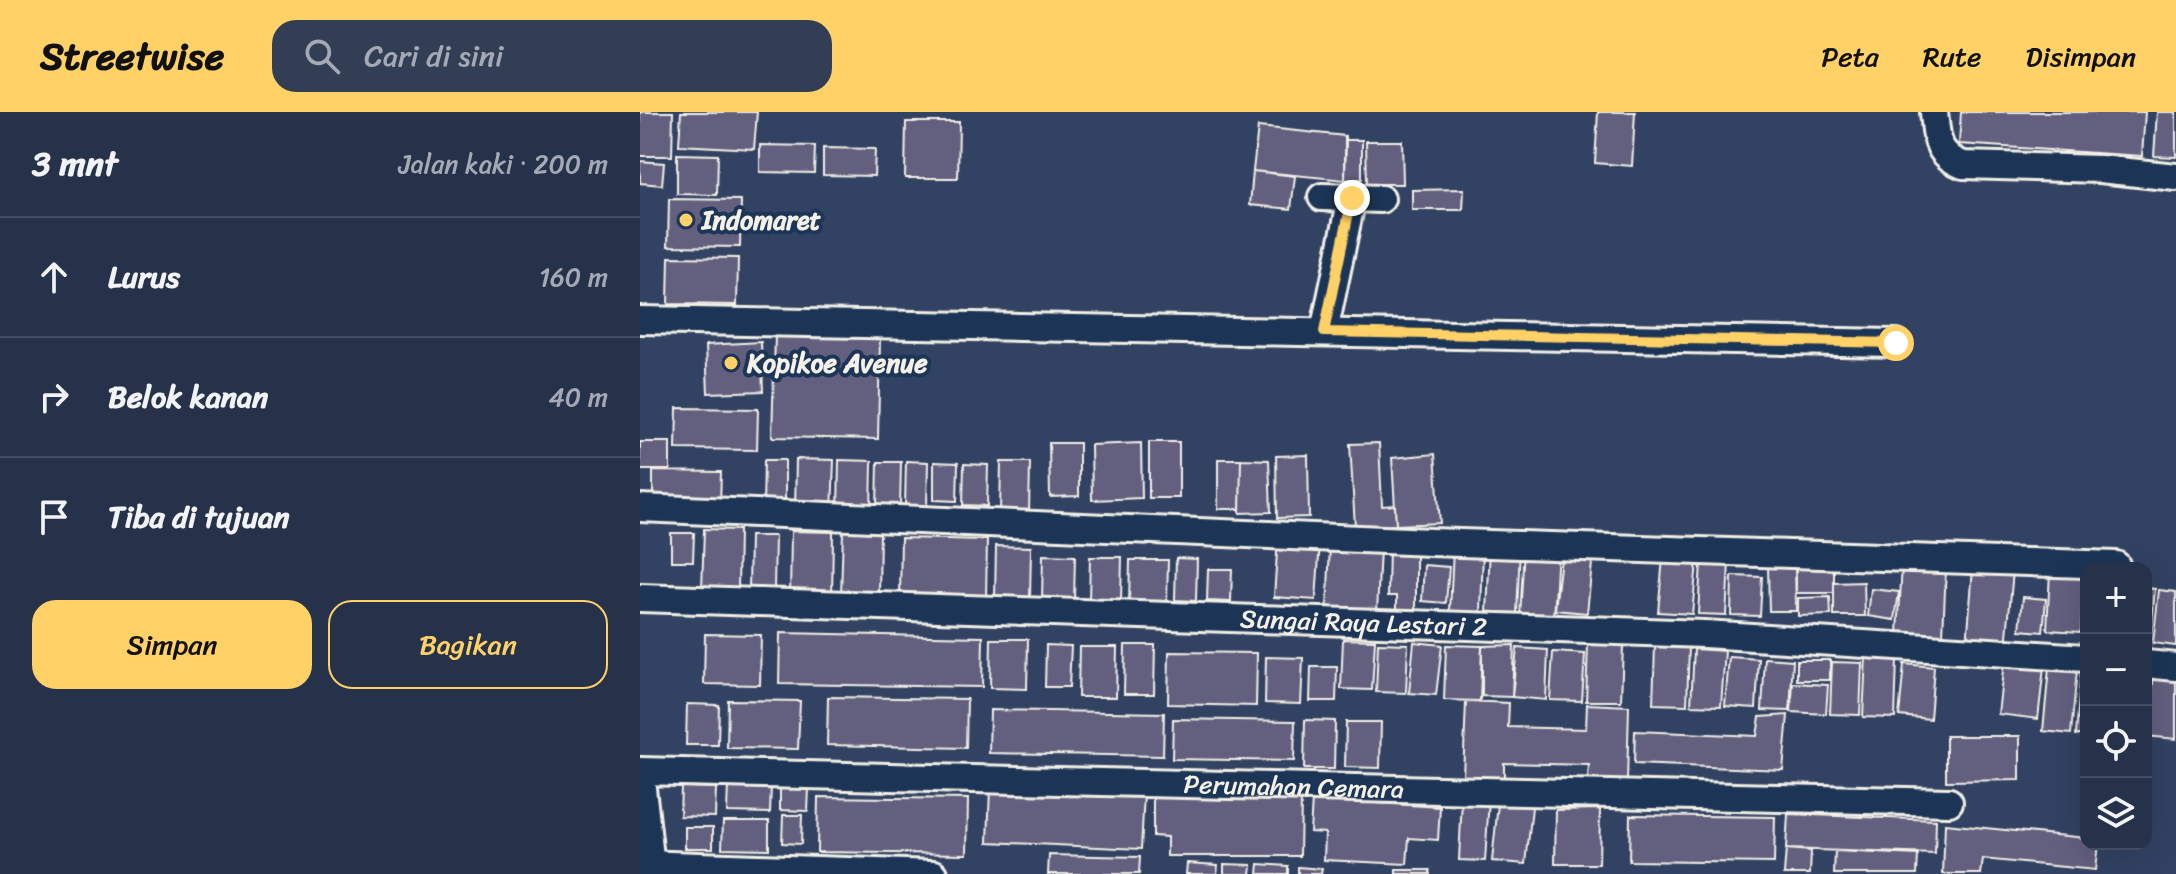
<!DOCTYPE html>
<html lang="id">
<meta charset="utf-8">
<style>
body{margin:0;font-family:Sriracha,sans-serif;background:#323e54;color:#f1f3f6}
.controls{position:absolute;right:24px;bottom:24px;display:grid;overflow:hidden;border-radius:16px;box-shadow:0 8px 32px #0002}
.controls button{width:72px;height:72px;display:grid;place-items:center;padding:0;border:0;border-bottom:2px solid #424d62;background:#26324a;color:#f1f3f6;font:40px sans-serif}
.stop{position:absolute;width:24px;height:24px;margin:-18px;border:6px solid #ffd166;border-radius:50%;background:#fff}
.stop.end{background:#ffd166;border-color:#fff;box-shadow:0 2px 8px #0008}
.list{margin:0;padding:0;list-style:none}
h2{display:flex;justify-content:space-between;align-items:center;height:104px;margin:0;padding:0 32px;font-size:34px}
h2 small{font-size:26px;font-weight:400;color:#a4aab5}
.list li{display:grid;grid-template-columns:52px 1fr auto;gap:24px;align-items:center;box-sizing:border-box;height:120px;padding:0 32px;border-top:2px solid #424d62}
.list b{display:block;font-size:30px;white-space:nowrap}
.list em{font-size:26px;font-style:normal;color:#a4aab5}
.actions{display:flex;gap:16px;padding:24px 32px}
.actions a{flex:1;padding:18px 0;border:2px solid #ffd166;border-radius:24px;text-align:center;font-size:28px;color:#ffd166}
.actions .main{background:#ffd166;color:#111}
.icon{flex:none;width:44px;height:44px;fill:none;stroke:currentColor;stroke-width:2;stroke-linecap:round;stroke-linejoin:round}
.map{position:relative;flex:none;width:1536px;height:762px;overflow:hidden}
header{display:flex;align-items:center;gap:48px;box-sizing:border-box;height:112px;padding:0 40px;background:#ffd166;color:#111}
header strong{font-size:38px}
nav{display:flex;gap:44px;margin-inline-start:auto;font-size:28px}
.search{width:560px;height:72px;background:#323e54;display:flex;align-items:center;gap:20px;box-sizing:border-box;padding:0 28px;border-radius:24px;color:#a4aab5;font-size:30px}
main{display:flex}
aside{flex:1;background:#26324a}
.map>svg:first-child{display:block}
.building{fill:#625f7f;stroke:#f4f1e8;stroke-width:2}
.lines{fill:none;stroke-linecap:round;stroke-linejoin:round}
.minor-casing{stroke:#f4f1e8;stroke-width:32}
.minor{stroke:#1d3557;stroke-width:26}
.route{stroke:#ffd166;stroke-width:10}
.poi-dot{fill:#ffd166;stroke:#1d3557;stroke-width:3}
.labels{text-anchor:middle;dominant-baseline:central;stroke-width:8;stroke-linejoin:round;paint-order:stroke}
.poi-label{font-size:26px;font-weight:bold;fill:#f4f1e8;stroke:#1d3557;text-anchor:start}
.street-label{font-size:26px;fill:#f4f1e8;stroke:#1d3557}
</style>
<header>
<strong>Streetwise</strong>
<div class="search"><svg class="icon" aria-label="search" viewBox="0 0 24 24"><circle cx="10" cy="10" r="6"/><path d="M15 15l6 6"/></svg>Cari di sini</div>
<nav><a>Peta</a><a>Rute</a><a>Disimpan</a></nav>
</header>
<main>
<aside>
<h2>3 mnt<small>Jalan kaki · 200 m</small></h2>
<ul class="list">
<li><svg class="icon" aria-label="ahead" viewBox="0 0 24 24"><path d="M12 20V5M6 11l6-6 6 6"/></svg><div><b>Lurus</b></div><em>160 m</em></li>
<li><svg class="icon" aria-label="right" viewBox="0 0 24 24"><path d="M7 20v-9h11M14 6l5 5-5 5"/></svg><div><b>Belok kanan</b></div><em>40 m</em></li>
<li><svg class="icon" aria-label="arrive" viewBox="0 0 24 24"><path d="M6 21V4h12l-3 4 3 4H6"/></svg><div><b>Tiba di tujuan</b></div></li>
</ul>
<div class="actions"><a class="main">Simpan</a><a>Bagikan</a></div>
</aside>
<div class="map">
<svg width="1536" height="762" viewBox="0 0 1536 762">
<rect width="100%" height="100%" fill="#324263"/>
<filter id="ink" filterUnits="userSpaceOnUse"><feTurbulence type="fractalNoise" baseFrequency=".0125" numOctaves="2"/><feDisplacementMap in="SourceGraphic" scale="16" xChannelSelector="R" yChannelSelector="G"/><feConvolveMatrix kernelMatrix="1 2 1 2 8 2 1 2 1" color-interpolation-filters="sRGB"/></filter>
<g filter="url(#ink)">
<path class="building" d="M0,0H33L32,44H0Z
M41,0H117L114,37L39,33Z
M958,0H995L992,54L955,51Z
M1321,0H1505L1502,44L1319,32Z
M1517,0H1536V45L1514,44Z
M266,10H319L318,66H265Z
M618,15L705,24V68L613,59Z
M706,28H722V67L705,68Z
M726,29H762L763,72H727Z
M120,33L175,34L174,61L120,60Z
M183,36L235,37L234,64L183,63Z
M37,42L78,43L77,83L37,82Z
M0,49L24,51L22,73L0,71Z
M613,59L655,64L651,97L610,93Z
M824,77L823,98H772V78Z
M29,87L101,88L100,135L28,134Z
M29,145L98,146L97,193L28,192Z
M135,224L240,226L238,327L132,325Z
M121,230L123,279L68,281L66,233Z
M37,296L118,297L117,338L36,337Z
M0,330H30V358H0Z
M509,330H539V386H509Z
M409,331H439V384L410,385Z
M501,331L502,386L452,388L451,333Z
M739,331L742,394L755,393L756,413L715,415L710,332Z
M795,342L800,411L756,413L752,346Z
M668,343L669,405L637,406L636,344Z
M156,347L194,348L192,400L155,399Z
M578,347H601L600,397H578Z
M601,347L629,348L631,400L600,401Z
M124,348H145V397H123Z
M199,348L232,349L231,400L198,399Z
M266,349L288,350L287,395L265,394Z
M238,350H261L260,396H237Z
M294,350L318,351L317,389L294,388Z
M361,350H390L389,401L360,400Z
M324,352L348,353L347,394L323,393Z
M13,359L81,360L80,393L13,392Z
M64,417L99,418L98,479L62,478Z
M151,419L193,420L192,490L150,489Z
M203,419H240L239,484H201Z
M31,421H54L53,449H31Z
M110,424H135L134,478H109Z
M261,426L347,428L346,487L260,486Z
M638,426L680,429L676,488L634,485Z
M690,433L740,435L737,501L687,499Z
M356,434L391,435L390,487L355,486Z
M749,435H776V497H757V484H748Z
M850,436L880,437L877,501L847,500Z
M884,436L918,437L914,507L880,505Z
M813,437L843,438L841,500L810,499Z
M922,437L953,441L947,501L915,498Z
M403,443L435,444L434,488H402Z
M450,445H482L481,489H449Z
M536,446L557,447L556,489L535,488Z
M1023,446L1057,450L1052,502L1018,500Z
M490,448H528L527,492H489Z
M1061,450L1089,451L1086,503L1058,502Z
M784,453L809,455L806,491L782,489Z
M1262,453L1306,455L1303,523L1258,521Z
M1128,454H1155L1156,499H1129Z
M1156,456H1194V481H1156Z
M1333,456L1373,459L1366,535L1327,532Z
M568,457H592L591,490L567,489Z
M1410,459L1444,461L1441,520L1407,518Z
M1092,464L1122,465L1120,504L1091,503Z
M1224,470L1225,504H1194V471Z
M1506,476L1515,477L1510,533H1506Z
M1231,477L1259,480L1255,508L1228,504Z
M1519,478L1536,480V534L1513,531Z
M1190,485L1191,503L1158,504V486Z
M1383,485L1406,487L1403,520L1380,518Z
M140,521L343,525L342,575L139,572Z
M65,522L121,523L120,573L64,572Z
M351,527H388L387,577L350,576Z
M703,527L735,528L732,578L701,577Z
M774,530L802,533L796,583L769,581Z
M738,531L768,532L766,581L736,580Z
M948,532L983,533L981,589H946Z
M406,533L431,534L429,575H405Z
M485,533H515L514,582H484Z
M806,533L842,534L840,589L804,588Z
M874,533L872,585L842,584V534Z
M1015,534L1049,535L1047,593L1013,592Z
M439,535H477L476,585H438Z
M877,536L908,538L906,588L872,585Z
M1054,537L1085,539L1081,594L1051,593Z
M529,540L617,541L616,594L528,592Z
M913,540L945,542L942,589L910,588Z
M626,545L663,546L661,592L625,591Z
M1089,545L1119,547L1116,596L1085,594Z
M1226,545L1257,546L1255,606L1223,605Z
M1125,546L1153,548L1150,599L1122,598Z
M1157,548H1190V568H1157Z
M1192,550L1222,551L1220,603L1190,602Z
M1364,550L1404,555L1398,607L1358,602Z
M1264,552L1294,555L1290,607L1259,604Z
M671,555H697L696,589H670Z
M1409,556L1437,558L1431,622L1403,619Z
M1441,559H1446V623H1436Z
M1514,563L1536,566V627L1506,624Z
M1153,571L1188,573L1186,602L1151,600Z
M188,585L327,587L326,636L187,633Z
M88,588L160,589L158,637L87,636Z
M826,589L869,591L868,615L946,617L947,592L989,594L987,669L948,668L949,653L864,651V666L823,665Z
M47,592L79,593L78,633H46Z
M350,598L524,601L523,644L349,641Z
M1148,603L1143,658L994,652L995,619L1117,624L1120,605Z
M533,607L655,609L654,649L532,647Z
M665,608L695,609L694,657H664Z
M706,610H741L740,656L705,655Z
M1306,624H1380V668L1306,669Z
M88,673H131L130,701L87,700Z
M41,675L76,676L75,705L40,704Z
M350,675L504,681L501,737L348,730Z
M140,676H169L168,699L140,698Z
M178,685L328,687L327,742L177,740Z
M513,685L661,686L660,744H527V725L513,724Z
M822,686L849,687L845,749L819,748Z
M672,687L800,695L798,728L769,726L767,752L684,748L685,721L670,720Z
M858,692L892,695L886,752L852,749Z
M960,697L959,752H915L916,698Z
M1148,702L1296,708L1295,742L1146,737Z
M143,703H162L161,732L142,731Z
M990,703L1135,705L1134,751L989,749Z
M83,709H129V737L82,736Z
M1305,712L1446,726V732H1458L1455,758L1343,747L1341,762H1303Z
M45,715H73V736H45Z
M1146,737L1171,739L1170,762H1144Z
M1195,739L1278,743L1277,762H1194Z
M409,743L500,745L499,762H408Z
M547,751L578,753L577,762H546Z
M584,752L612,753L611,762H584Z
M619,752L648,754V762H618Z
M658,755L682,757L681,762H658Z
M756,758H790V762H756Z"/>
<g class="lines">
<g class="minor-casing">
<g id="minor">
<path d="M1294,0C1297,27 1296,42 1323,53L1460,57L1536,65"/>
<path d="M682,85L712,86L684,220"/>
<path d="M712,86L741,87"/>
<path d="M0,208L1256,231"/>
<path d="M0,396L791,430L1476,453"/>
<path id="s1" d="M0,486L1064,522L1446,546"/>
<path d="M1506,552L1536,555"/>
<path id="s2" d="M0,659L1309,690"/>
<path d="M0,659L12,762"/>
<path d="M0,752L294,762"/>
</g>
</g>
<use href="#minor" class="minor"/>
</g>
</g>
<g class="lines" filter="url(#ink)">
<path class="route" d="M712,86L684,220L1256,231"/>
</g>
<g class="poi-dot">
<circle cx="46" cy="108" r="8"/>
<circle cx="91" cy="251" r="8"/>
</g>
<g class="labels">
<g class="poi-label">
<text x="62" y="108">Indomaret</text>
<text x="107" y="251">Kopikoe Avenue</text>
</g>
<g class="street-label">
<text stroke="none"><textPath href="#s1" startOffset="724">Sungai Raya Lestari 2</textPath></text>
<text stroke="none"><textPath href="#s2" startOffset="654">Perumahan Cemara</textPath></text>
</g>
</g>
</svg>
<div class="controls">
<button>+</button>
<button>−</button>
<button><svg class="icon" aria-label="locate" viewBox="0 0 24 24"><circle cx="12" cy="12" r="6"/><path d="M12 2v4M12 18v4M2 12h4M18 12h4"/></svg></button>
<button><svg class="icon" aria-label="layers" viewBox="0 0 24 24"><path d="M12 4l9 5-9 5-9-5zM3 14l9 5 9-5"/></svg></button>
</div>
<div class="stop" style="left:1256px;top:231px"></div>
<div class="stop end" style="left:712px;top:86px"></div>
</div>
</main>
